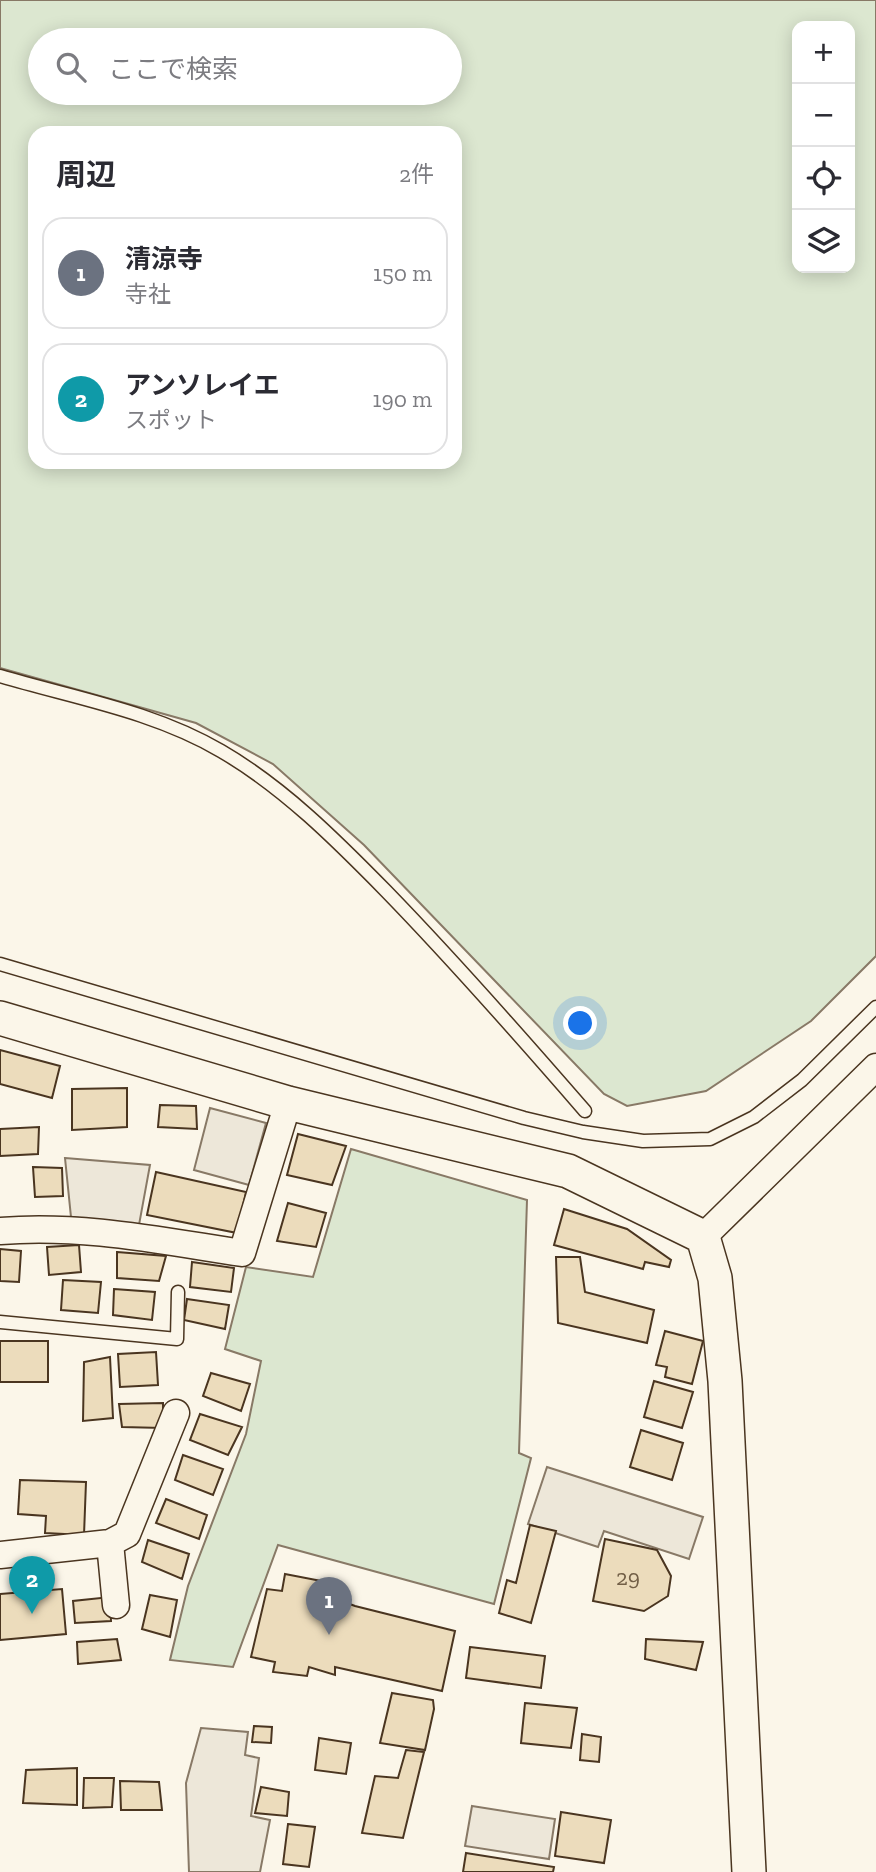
<!DOCTYPE html>
<html lang="ja">
<meta charset="utf-8">
<style>
body{margin:0;font-family:"Zilla Slab","Noto Sans JP",serif;background:#f7f7f7;color:#2b2b33}
.controls{position:absolute;right:21px;top:21px;display:grid;overflow:hidden;border-radius:14px;box-shadow:0 4px 18px #0003}
.controls button{width:63px;height:63px;display:grid;place-items:center;padding:0;border:0;border-bottom:2px solid #e1e1e2;background:#fff;color:#2b2b33;font:35px sans-serif}
.you{position:absolute;left:581px;top:1024px;width:24px;height:24px;margin:-18px;border:5px solid #fff;border-radius:50%;background:#1a73e8;box-shadow:0 0 0 10px #1a73e833}
.badge{display:grid;place-items:center;width:46px;height:46px;border-radius:50%;background:#111827;color:#fff;font-size:23px;font-weight:700}
.pin{position:absolute;translate:-50% -58px;filter:drop-shadow(0 2px 4px #0008)}
.pin::after{content:'';position:absolute;top:37px;width:24px;height:21px;background:inherit;clip-path:polygon(0 0,100% 0,50% 100%)}
.list{margin:0;padding:0;list-style:none}
h2{display:flex;justify-content:space-between;align-items:center;height:91px;margin:0;padding:0 28px;font-size:30px}
h2 small{font-size:23px;font-weight:400;color:#7c7c81}
.list li{display:grid;grid-template-columns:46px 1fr auto;gap:21px;align-items:center;box-sizing:border-box;height:112px;margin:0 14px 14px;padding:0 14px;border:2px solid #e1e1e2;border-radius:21px}
.list b{display:block;font-size:26px;white-space:nowrap}
.list p{margin:0;font-size:23px;white-space:nowrap;color:#7c7c81}
.list em{font-size:23px;font-style:normal;color:#7c7c81}
.icon{flex:none;width:38px;height:38px;fill:none;stroke:currentColor;stroke-width:2;stroke-linecap:round;stroke-linejoin:round}
.map{position:relative;flex:none;width:876px;height:1872px;overflow:hidden}
.search{position:absolute;background:#fff;box-shadow:0 4px 18px #0003;left:28px;top:28px;width:434px;height:77px;display:flex;align-items:center;gap:18px;box-sizing:border-box;padding:0 24px;border-radius:38px;color:#7c7c81;font-size:26px}
.panel{position:absolute;background:#fff;box-shadow:0 4px 18px #0003;left:28px;top:126px;width:434px;height:343px;border-radius:21px}
.map>svg:first-child{display:block}
.green{fill:#dce7d0;stroke:#887966;stroke-width:2;fill-rule:evenodd}
.parking{fill:#ede7d9;stroke:#887966;stroke-width:2}
.building{fill:#ecdcbc;stroke:#4a3520;stroke-width:2}
.lines{fill:none;stroke-linecap:round;stroke-linejoin:round}
.service-casing{stroke:#4a3520;stroke-width:15}
.minor-casing{stroke:#4a3520;stroke-width:29}
.tertiary-casing{stroke:#4a3520;stroke-width:36}
.service{stroke:#fbf6e9;stroke-width:12}
.minor{stroke:#fbf6e9;stroke-width:26}
.tertiary{stroke:#fbf6e9;stroke-width:33}
.labels{text-anchor:middle;dominant-baseline:central;stroke-width:5;stroke-linejoin:round;paint-order:stroke}
.number-label{font-size:23px;fill:#725f47}
</style>
<div class="map">
<svg width="876" height="1872" viewBox="0 0 876 1872">
<rect width="100%" height="100%" fill="#fbf6e9"/>
<path class="green" d="M0,0H876V956L811,1021L706,1091L627,1106L604,1094L364,845L273,764L196,723L0,668ZM797,26H850V268H797ZM40,40H450V93H40ZM35,133H455V462H35Z
M351,1149L527,1200L519,1453L531,1458L494,1604L278,1545L233,1667L170,1660L188,1586L246,1434L261,1361L225,1349L246,1267L313,1277Z"/>
<path class="parking" d="M210,1108L266,1123L249,1185L194,1170Z
M65,1158L150,1165L139,1225L71,1217Z
M547,1467L703,1517L689,1559L604,1531L598,1547L528,1524Z
M201,1728L248,1732L245,1755L259,1758L251,1816L270,1820L260,1872H189L186,1783Z
M472,1806L555,1819L549,1859L465,1846Z"/>
<path class="building" d="M0,1050L60,1066L52,1098L0,1084Z
M127,1088V1127L72,1130V1089Z
M160,1105L196,1106L197,1129L158,1127Z
M39,1127L38,1154L0,1156V1129Z
M298,1134L346,1146L332,1185L287,1175Z
M33,1167L62,1168L63,1196L35,1197Z
M156,1172L246,1192L237,1233L147,1215Z
M288,1203L326,1213L316,1247L277,1241Z
M564,1209L627,1229L671,1260L669,1267L645,1262L643,1269L554,1245Z
M79,1245L81,1272L49,1275L47,1247Z
M0,1249L21,1251L19,1282L0,1281Z
M117,1252L166,1256L159,1281L117,1278Z
M556,1257H580L585,1292L654,1310L647,1343L558,1323Z
M192,1262L234,1268L231,1292L190,1287Z
M63,1280L101,1282L98,1313L61,1310Z
M114,1289L155,1292L152,1320L113,1315Z
M187,1299L229,1305L225,1329L184,1320Z
M665,1331L703,1341L692,1384L665,1377L667,1367L656,1365Z
M0,1341H48V1382H0Z
M156,1352L158,1385L120,1387L118,1354Z
M110,1357L113,1418L83,1421L84,1362Z
M211,1373L250,1384L241,1411L203,1396Z
M654,1381L693,1392L682,1428L644,1417Z
M163,1403V1428L122,1427L119,1404Z
M200,1414L242,1427L228,1455L190,1440Z
M641,1430L683,1443L672,1480L630,1467Z
M183,1455L223,1469L213,1495L175,1480Z
M20,1480L86,1482L84,1535L45,1533L46,1516L18,1514Z
M166,1499L207,1515L199,1539L156,1523Z
M530,1525L556,1531L531,1623L499,1613L507,1580L516,1583Z
M605,1539L657,1550L671,1576L668,1596L644,1611L593,1601Z
M148,1540L189,1554L182,1579L142,1562Z
M285,1574L337,1584L334,1598L355,1606L455,1631L442,1691L335,1667V1675L309,1667L307,1676L273,1672L275,1662L251,1657L267,1589L282,1591Z
M62,1589L66,1634L0,1640V1594Z
M150,1595L177,1600L170,1637L142,1629Z
M110,1597L111,1621L75,1623L73,1601Z
M117,1639L121,1660L78,1664L77,1642Z
M646,1639L703,1642L696,1670L645,1659Z
M470,1647L545,1656L541,1688L466,1678Z
M392,1693L433,1700L434,1709L425,1750L380,1743Z
M525,1703L577,1708L571,1748L521,1743Z
M254,1726L272,1727L271,1743L252,1742Z
M582,1734L601,1737L599,1762L580,1760Z
M319,1738L351,1743L346,1774L315,1770Z
M406,1750L424,1752L403,1838L362,1833L375,1776L398,1778Z
M77,1768V1805L23,1803L26,1770Z
M84,1778H114L112,1807L83,1808Z
M120,1781L159,1782L162,1810H121Z
M261,1787L289,1792L287,1816L255,1813Z
M561,1812L611,1820L604,1863L555,1856Z
M288,1824L315,1827L309,1867L283,1864Z
M466,1853L554,1867L553,1872H463Z"/>
<g class="lines">
<g class="service-casing">
<path id="service" d="M0,676C74,698 153,711 221,751C283,787 336,840 386,891C455,962 520,1036 585,1111
M0,964L524,1118L583,1132L643,1141L710,1139L754,1117L802,1080L876,1007
M0,1322L177,1339L178,1292"/>
</g>
<g class="minor-casing">
<path id="minor" d="M0,1231C81,1224 162,1241 242,1253L288,1103
M703,1237L876,1067
M110,1543L116,1605
M0,1555L110,1543L127,1534L176,1413"/>
</g>
<g class="tertiary-casing">
<path id="tertiary" d="M0,1018L288,1103L568,1171L703,1237L715,1278L725,1381L749,1872"/>
</g>
<use href="#service" class="service"/>
<use href="#minor" class="minor"/>
<use href="#tertiary" class="tertiary"/>
</g>
<g class="labels">
<g class="number-label">
<text x="628" y="1577">29</text>
</g>
</g>
</svg>
<div class="controls">
<button>+</button>
<button>−</button>
<button><svg class="icon" aria-label="locate" viewBox="0 0 24 24"><circle cx="12" cy="12" r="6"/><path d="M12 2v4M12 18v4M2 12h4M18 12h4"/></svg></button>
<button><svg class="icon" aria-label="layers" viewBox="0 0 24 24"><path d="M12 4l9 5-9 5-9-5zM3 14l9 5 9-5"/></svg></button>
</div>
<div class="you"></div>
<div class="pin badge" style="left:329px;top:1635px;background:#6b7280">1</div>
<div class="pin badge" style="left:32px;top:1614px;background:#0f9aa8">2</div>
<div class="search"><svg class="icon" aria-label="search" viewBox="0 0 24 24"><circle cx="10" cy="10" r="6"/><path d="M15 15l6 6"/></svg>ここで検索</div>
<section class="panel">
<h2>周辺<small>2件</small></h2>
<ul class="list">
<li><span class="badge" style="background:#6b7280">1</span><div><b>清涼寺</b><p>寺社</p></div><em>150 m</em></li>
<li><span class="badge" style="background:#0f9aa8">2</span><div><b>アンソレイエ</b><p>スポット</p></div><em>190 m</em></li>
</ul>
</section>
</div>
